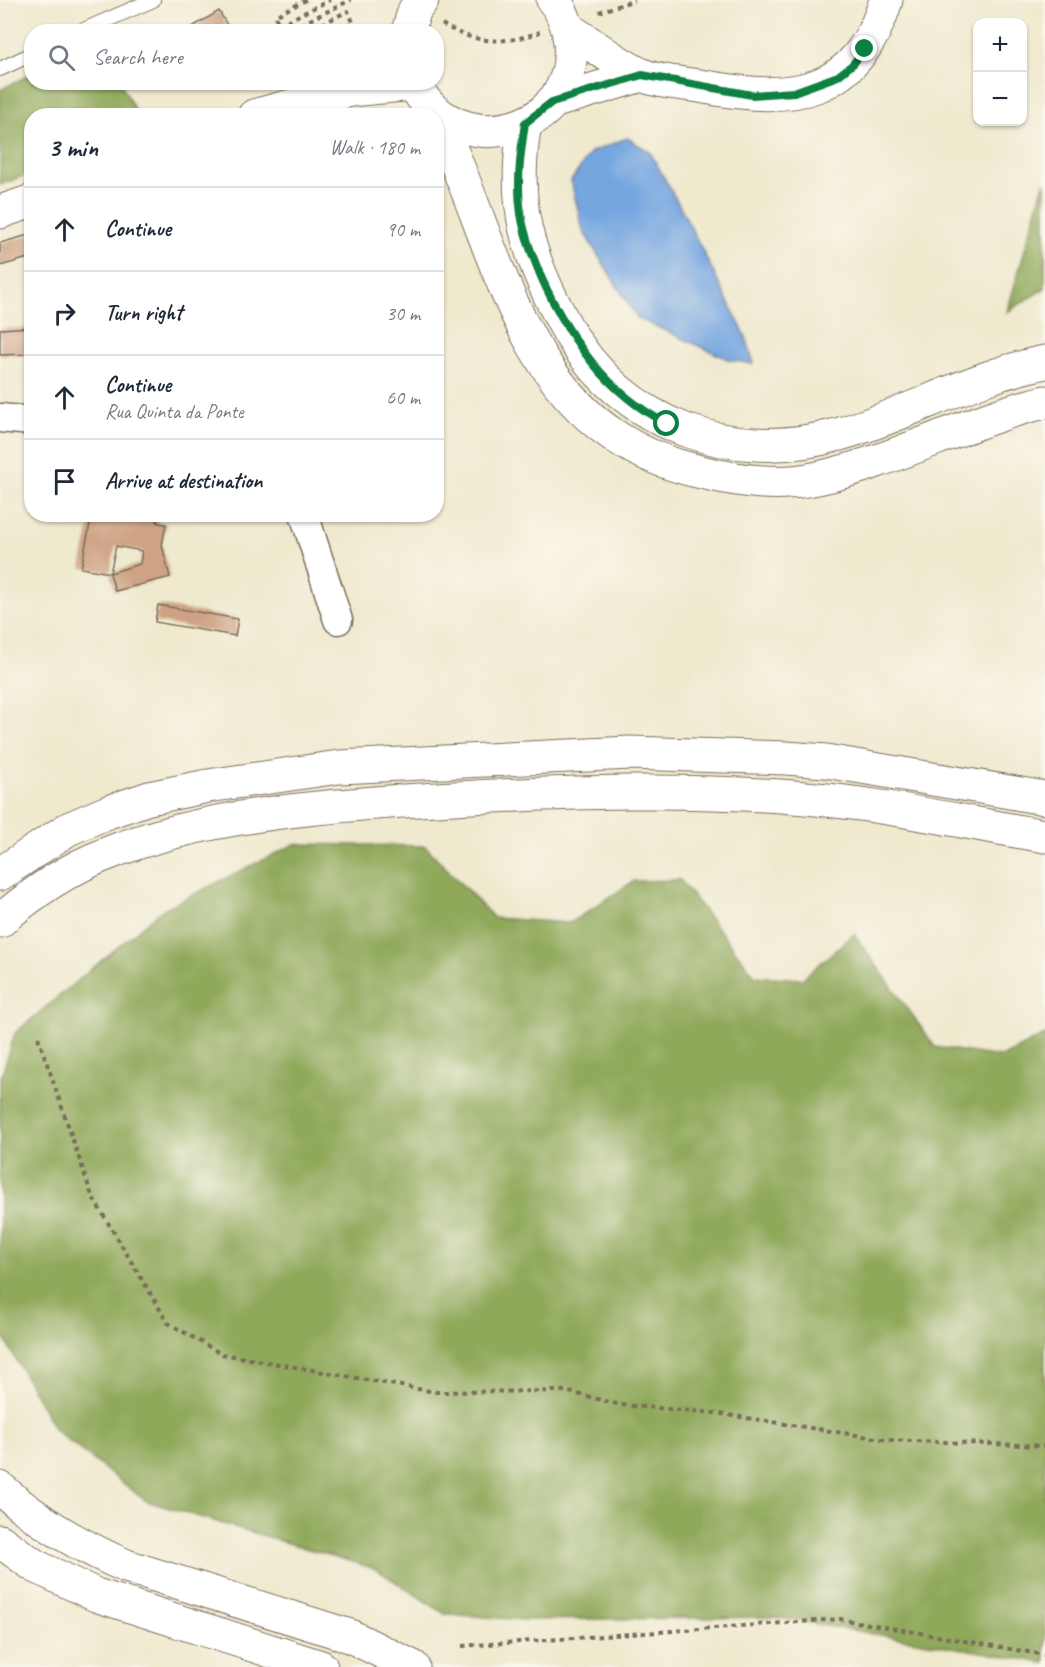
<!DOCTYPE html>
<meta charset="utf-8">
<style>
body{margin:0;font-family:Caveat,sans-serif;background:#f6f6f7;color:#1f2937}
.controls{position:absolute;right:18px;top:18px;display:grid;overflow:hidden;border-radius:12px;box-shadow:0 2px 4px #0004}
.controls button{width:54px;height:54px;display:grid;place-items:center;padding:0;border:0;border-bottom:2px solid #e0e1e3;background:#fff;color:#1f2937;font:30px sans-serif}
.stop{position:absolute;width:18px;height:18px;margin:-14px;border:4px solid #0b8043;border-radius:50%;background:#fff}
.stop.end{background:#0b8043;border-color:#fff;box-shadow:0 2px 6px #0008}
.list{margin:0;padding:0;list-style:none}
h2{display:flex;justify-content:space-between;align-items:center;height:78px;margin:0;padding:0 24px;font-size:26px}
h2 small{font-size:20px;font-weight:400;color:#747a83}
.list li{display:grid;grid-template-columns:39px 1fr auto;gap:18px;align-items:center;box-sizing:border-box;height:84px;padding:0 24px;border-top:2px solid #e0e1e3}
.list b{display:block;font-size:22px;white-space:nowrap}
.list p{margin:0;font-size:20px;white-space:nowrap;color:#747a83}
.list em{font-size:20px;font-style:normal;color:#747a83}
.icon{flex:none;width:33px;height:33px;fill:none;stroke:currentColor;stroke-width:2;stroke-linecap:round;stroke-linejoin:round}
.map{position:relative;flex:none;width:1045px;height:1667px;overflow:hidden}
.search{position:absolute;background:#fff;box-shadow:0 2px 4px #0004;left:24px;top:24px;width:420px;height:66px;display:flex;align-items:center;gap:15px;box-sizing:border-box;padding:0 21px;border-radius:24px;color:#747a83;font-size:22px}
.panel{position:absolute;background:#fff;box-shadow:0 2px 4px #0004;left:24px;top:108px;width:420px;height:414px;border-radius:24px}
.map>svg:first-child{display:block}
.forest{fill:#8fa85a;stroke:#65693c;stroke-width:1.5}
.water{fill:#76a6e0;stroke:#58687f;stroke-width:1.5}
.building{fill:#cea283}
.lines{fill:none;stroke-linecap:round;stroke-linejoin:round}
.lane-casing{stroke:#7a6d5c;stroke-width:16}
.street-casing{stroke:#7a6d5c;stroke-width:31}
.secondary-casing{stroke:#7a6d5c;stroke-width:35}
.primary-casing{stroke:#7a6d5c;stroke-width:35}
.path{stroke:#7a6d5c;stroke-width:4;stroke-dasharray:4.5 4.5;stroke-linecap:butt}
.lane{stroke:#fff;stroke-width:14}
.street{stroke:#fff;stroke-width:28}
.secondary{stroke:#fff;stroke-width:33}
.primary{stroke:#fff;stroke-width:33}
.route{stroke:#0b8043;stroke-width:8}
</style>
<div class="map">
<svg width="1045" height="1667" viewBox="0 0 1045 1667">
<rect width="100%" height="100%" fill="#fbf7ec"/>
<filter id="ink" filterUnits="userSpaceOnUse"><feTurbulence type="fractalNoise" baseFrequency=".0167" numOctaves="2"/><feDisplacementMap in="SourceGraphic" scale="12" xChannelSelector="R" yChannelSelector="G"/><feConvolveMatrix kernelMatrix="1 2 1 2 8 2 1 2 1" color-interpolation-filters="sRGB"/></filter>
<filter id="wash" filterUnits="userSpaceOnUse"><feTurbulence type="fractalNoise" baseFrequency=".008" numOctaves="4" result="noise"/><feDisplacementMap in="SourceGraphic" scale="24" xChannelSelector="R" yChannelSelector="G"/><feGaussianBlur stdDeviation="1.35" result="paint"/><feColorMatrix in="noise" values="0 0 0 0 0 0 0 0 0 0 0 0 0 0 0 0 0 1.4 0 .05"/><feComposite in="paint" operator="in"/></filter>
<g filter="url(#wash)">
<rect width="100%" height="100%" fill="#efe9ce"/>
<path class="forest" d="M31,74L32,82L121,83L137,115L32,116L31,173L0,185V90Z
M1045,180V288L1007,312Z
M295,844L425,846L494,918L570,923L634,881L680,880L755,976L802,979L854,934L935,1047L1001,1057L1045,1035V1663L775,1617L526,1620L445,1614L376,1569L146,1501L55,1430L0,1331V1081L15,1033L162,910Z"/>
<path class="water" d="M627,138L650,152L683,212L746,337L754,364L730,360L637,318L583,231L571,181L591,152Z"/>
<g id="blocks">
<path class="building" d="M219,11L231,32H184Z
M32,234V257L0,266V243Z
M32,327V354L0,355V329Z
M92,514H155L158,523L166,524L162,545L170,577L115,591L110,573L140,564L142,551L116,546L110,573L81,568Z
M158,605L238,619L235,636L155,622Z"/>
</g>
</g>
<g filter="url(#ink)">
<use href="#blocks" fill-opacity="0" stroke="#7a6d5c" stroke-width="1.5"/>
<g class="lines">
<g class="lane-casing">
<path id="lane" d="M79,32L153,0
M0,69L32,54"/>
</g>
<g class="street-casing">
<path id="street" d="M0,418L32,421
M304,514L338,620"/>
</g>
<g class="secondary-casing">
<path id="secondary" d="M568,29C590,42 620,66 642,75C661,83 685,83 705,87C794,103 857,96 886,0
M552,102L642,75"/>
</g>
<g class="primary-casing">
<path id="primary" d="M408,32L414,11L422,0
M413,82C454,165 579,135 570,42C568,27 564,12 553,0
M254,116L350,90L413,84
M436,116C504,257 520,432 701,472C739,481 779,487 818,478C896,461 967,420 1045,402
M525,123C511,205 527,256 566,327C622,426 732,465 840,434C910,414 973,376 1045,362
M0,212L32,201
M0,874L68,829L108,812L149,798L208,786L339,767L630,753L786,758L826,761L1045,798
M0,921C31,894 66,870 104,855C206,812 345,804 454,798C571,792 688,788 805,798C885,804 966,823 1045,836
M0,1488C38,1522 80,1546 126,1566L350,1636L413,1667
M0,1541L35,1566L96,1595L321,1667"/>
</g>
<path class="path" d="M306,0L275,16L279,25L330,0
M599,12L635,0
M442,24C474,44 504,45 540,32
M285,32L351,0
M306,32L348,11L353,22L340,32
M38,1037L92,1196L168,1323L222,1354L435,1392L565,1391L621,1405L715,1413L888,1440L1045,1446
M462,1646L840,1619L1045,1655"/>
<use href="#lane" class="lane"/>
<use href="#street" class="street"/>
<use href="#secondary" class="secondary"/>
<use href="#primary" class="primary"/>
</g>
</g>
<g class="lines" filter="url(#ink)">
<path class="route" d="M667,424C606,392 570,340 542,279C532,255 522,230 520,205C517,178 521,150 525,123L552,102L642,75L752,95L794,92L838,76L853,64L865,49"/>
</g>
</svg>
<div class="controls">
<button>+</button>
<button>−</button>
</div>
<div class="stop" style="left:667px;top:424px"></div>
<div class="stop end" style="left:865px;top:49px"></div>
<div class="search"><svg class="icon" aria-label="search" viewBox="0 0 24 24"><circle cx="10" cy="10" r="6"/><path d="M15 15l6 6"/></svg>Search here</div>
<section class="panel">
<h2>3 min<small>Walk · 180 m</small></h2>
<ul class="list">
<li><svg class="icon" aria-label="ahead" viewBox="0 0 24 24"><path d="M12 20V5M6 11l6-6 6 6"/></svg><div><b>Continue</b></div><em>90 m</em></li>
<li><svg class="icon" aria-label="right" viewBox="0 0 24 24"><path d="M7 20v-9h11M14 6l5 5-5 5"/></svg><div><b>Turn right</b></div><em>30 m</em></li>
<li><svg class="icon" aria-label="ahead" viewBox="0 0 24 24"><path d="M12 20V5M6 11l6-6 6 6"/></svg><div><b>Continue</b><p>Rua Quinta da Ponte</p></div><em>60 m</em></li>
<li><svg class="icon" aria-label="arrive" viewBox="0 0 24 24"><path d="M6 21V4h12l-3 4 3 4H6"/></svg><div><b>Arrive at destination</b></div></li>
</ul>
</section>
</div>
